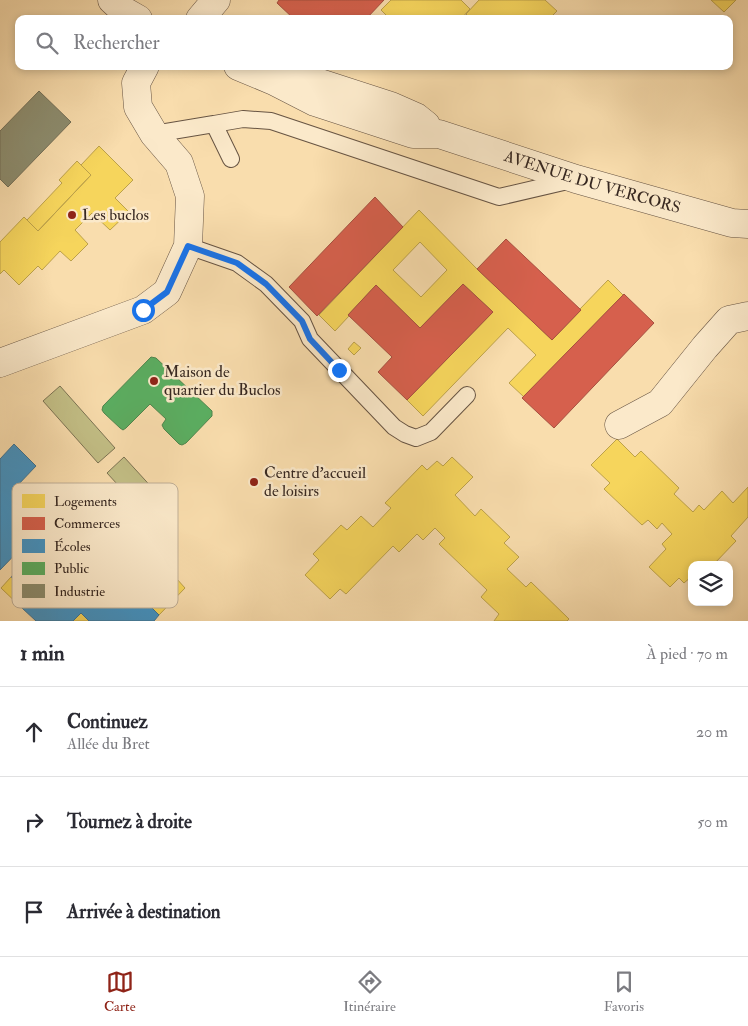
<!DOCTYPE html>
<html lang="fr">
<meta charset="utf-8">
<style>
body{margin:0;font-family:"IM FELL Double Pica",serif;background:#f2f2f3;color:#2b2b33}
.controls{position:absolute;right:15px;bottom:15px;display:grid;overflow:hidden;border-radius:10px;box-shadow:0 2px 8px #0003}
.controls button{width:45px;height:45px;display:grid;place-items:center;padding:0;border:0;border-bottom:1px solid #e1e1e2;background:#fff;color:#2b2b33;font:25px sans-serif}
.stop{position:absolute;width:15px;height:15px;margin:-11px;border:4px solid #1a73e8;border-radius:50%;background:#fff}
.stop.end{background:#1a73e8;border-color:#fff;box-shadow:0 1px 5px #0008}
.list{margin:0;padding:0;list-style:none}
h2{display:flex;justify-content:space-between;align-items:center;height:65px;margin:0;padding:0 20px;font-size:21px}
h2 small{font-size:16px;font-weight:400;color:#7c7c81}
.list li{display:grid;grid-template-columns:32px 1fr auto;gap:15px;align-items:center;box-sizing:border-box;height:90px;padding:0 20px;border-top:1px solid #e1e1e2}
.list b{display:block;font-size:19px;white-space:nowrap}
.list p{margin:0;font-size:16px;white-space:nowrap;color:#7c7c81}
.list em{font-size:16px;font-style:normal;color:#7c7c81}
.icon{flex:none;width:28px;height:28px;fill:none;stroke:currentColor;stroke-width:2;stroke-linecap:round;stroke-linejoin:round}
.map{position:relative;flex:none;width:748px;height:621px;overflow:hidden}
.search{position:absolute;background:#fff;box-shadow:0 2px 8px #0003;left:15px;right:15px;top:15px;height:55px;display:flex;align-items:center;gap:12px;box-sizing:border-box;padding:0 18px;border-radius:10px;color:#7c7c81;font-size:19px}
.sheet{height:335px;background:#fff}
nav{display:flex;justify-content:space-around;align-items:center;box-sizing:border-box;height:70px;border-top:1px solid #e1e1e2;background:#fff;font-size:14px;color:#7c7c81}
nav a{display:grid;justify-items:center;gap:2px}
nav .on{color:#8f2418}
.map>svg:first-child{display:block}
.green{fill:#c3bf86;stroke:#7c7353}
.homes{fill:#f6d55c;stroke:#bca14a;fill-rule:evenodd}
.shops{fill:#d6604d;stroke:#a64f40}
.schools{fill:#4393c3;stroke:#3f7392}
.public{fill:#5aae61;stroke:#4f864e}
.industry{fill:#8c8c6e;stroke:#726e57}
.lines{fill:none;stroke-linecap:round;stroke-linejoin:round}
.service-casing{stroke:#675443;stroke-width:18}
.minor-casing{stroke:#675443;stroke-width:29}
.tertiary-casing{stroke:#675443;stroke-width:29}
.service{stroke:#fbe9ca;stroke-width:16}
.minor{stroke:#fbe9ca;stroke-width:28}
.tertiary{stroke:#fbe9ca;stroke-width:28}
.route{stroke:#1a73e8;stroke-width:6}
.poi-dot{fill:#8f2418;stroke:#fbe9ca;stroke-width:2}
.labels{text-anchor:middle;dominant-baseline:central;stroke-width:5;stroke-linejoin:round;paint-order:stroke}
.street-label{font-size:16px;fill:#362720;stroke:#fbe9ca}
.poi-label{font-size:16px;fill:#362720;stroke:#fbe9ca;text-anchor:start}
.key{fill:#fbe9ca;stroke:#c0af97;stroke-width:1}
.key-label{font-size:14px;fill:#362720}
</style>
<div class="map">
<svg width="748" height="621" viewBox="0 0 748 621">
<rect width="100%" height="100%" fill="#f9ddad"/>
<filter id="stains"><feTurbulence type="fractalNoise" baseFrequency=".004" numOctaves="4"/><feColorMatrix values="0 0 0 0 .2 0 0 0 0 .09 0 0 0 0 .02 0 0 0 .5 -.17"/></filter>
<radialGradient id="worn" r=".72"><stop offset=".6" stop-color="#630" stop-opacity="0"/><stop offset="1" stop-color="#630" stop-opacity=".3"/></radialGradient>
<path class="green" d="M60,386L115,448L98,463L43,401Z
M124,457L177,515L160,531L107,473Z"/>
<path class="homes" d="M391,0H461L470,9L461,19H390L381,10Z
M479,0H545L557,11L549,19H471L466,14Z
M711,0H736L724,12Z
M99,146L133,180L115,198L129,212L110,230L92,213L75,230L88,244L71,261L60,251L42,270L38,266L19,285L4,270L0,274V242L24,217L38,231L91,175L81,165Z
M77,161L91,175L38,231L27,220L62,183L59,180Z
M419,210L477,269L552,340L581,310L580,309L608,280L623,295L524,397L509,383L536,355L508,328L423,416L407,400L493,312L463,284L420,328L376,285L348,315L349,316L335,331L319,315ZM420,242L447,270L421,297L393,270Z
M354,342L361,348L354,355L348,349Z
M617,439L635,457L641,451L679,488L674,494L693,512L699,505L704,510L722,491L733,503L748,487V517L731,536L736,541L713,565H692V576L684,583L679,578L670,587L649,567L666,549L662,544L672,534L662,523L657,529L648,520L642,525L604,489L610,483L591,465Z
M452,457L473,477L455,495L475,516L481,509L510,537L504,543L519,557L507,569L526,587L531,582L569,619L567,621H494L499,614L481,597L487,590L439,544L445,538L435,528L423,540L417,534L399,552L393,546L346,594L340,589L330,599L305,575L319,560L313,554L341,525L347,530L361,516L373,527L391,508L385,503L422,465L427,470L437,461L443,466Z
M11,577L32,597L22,608L1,588Z
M176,578L185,588L159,615L150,606Z
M81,613L89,621H73Z"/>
<path class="shops" d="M279,0H384L366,19H294L277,3Z
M375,197L403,227L317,316L289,287Z
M506,239L581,310L552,340L477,269Z
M463,284L493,312L407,400L378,372L392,357L348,315L376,285L420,328Z
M624,294L654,323L554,428L522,398Z"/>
<path class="schools" d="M14,444L36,466L16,487L26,497L36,486L57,506L53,510L63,520L67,516L101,549L81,570L91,580L103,569L112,579L108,583L118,593L153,557L176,578L150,606L159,615L154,621H89L81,613L73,621H36L22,608L32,597L11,577L36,550L28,541L0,570V459Z"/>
<path class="public" d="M151,357L156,358L212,411V416L186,443L182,445L179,444L164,429L162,425L166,419L150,404L126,428L123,430L120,428L104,413L102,410L103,406Z"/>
<path class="industry" d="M39,91L71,122L8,187L0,179V131Z"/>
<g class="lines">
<g class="service-casing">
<path id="service" d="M214,124L243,119L271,121L499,197L572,180
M154,134L214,124L231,159
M188,246L237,263L266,284L302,321L310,339L394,427L405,434L416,438L431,432L467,395"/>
</g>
<g class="minor-casing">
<path id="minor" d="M200,19L216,0
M0,363L143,310L167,292L188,246L190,196L179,163L154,134L138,107L136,83L145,66
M619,425L660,403L705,347L729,320L748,316"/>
</g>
<g class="tertiary-casing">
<g id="tertiary">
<path d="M112,0L124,11L138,19"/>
<path id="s1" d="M238,66L274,81L315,102L413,134H439L576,179L732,223L748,224"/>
<path d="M283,81L320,83L391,106L416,117L426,125"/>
</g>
</g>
<use href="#service" class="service"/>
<use href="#minor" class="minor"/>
<use href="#tertiary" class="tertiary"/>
</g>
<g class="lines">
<path class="route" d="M143,310L167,292L188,246L237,263L266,284L302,321L310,339L339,370"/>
</g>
<g class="poi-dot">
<circle cx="72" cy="215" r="5"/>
<circle cx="154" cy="381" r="5"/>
<circle cx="254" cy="482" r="5"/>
</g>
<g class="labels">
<g class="street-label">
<text stroke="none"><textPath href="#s1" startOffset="375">AVENUE DU VERCORS</textPath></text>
</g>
<g class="poi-label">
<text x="82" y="215">Les buclos</text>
<text x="164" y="372">Maison de<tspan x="164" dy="18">quartier du Buclos</tspan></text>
<text x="264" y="473">Centre d'accueil<tspan x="264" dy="18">de loisirs</tspan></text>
</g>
</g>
<rect x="12" y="483" width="166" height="125" rx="8" class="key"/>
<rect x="22" y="494" width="23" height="14" fill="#f6d55c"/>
<rect x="22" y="517" width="23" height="13" fill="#d6604d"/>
<rect x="22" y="539" width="23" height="14" fill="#4393c3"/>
<rect x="22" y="562" width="23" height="13" fill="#5aae61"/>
<rect x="22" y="584" width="23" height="14" fill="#8c8c6e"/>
<g class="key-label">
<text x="54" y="506">Logements</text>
<text x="54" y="528">Commerces</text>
<text x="54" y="551">Écoles</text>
<text x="54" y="573">Public</text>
<text x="54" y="596">Industrie</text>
</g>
<rect width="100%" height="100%" filter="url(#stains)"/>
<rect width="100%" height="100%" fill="url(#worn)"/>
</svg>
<div class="controls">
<button><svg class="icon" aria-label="layers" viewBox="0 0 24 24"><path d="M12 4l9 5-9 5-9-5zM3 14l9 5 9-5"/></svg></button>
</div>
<div class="stop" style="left:143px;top:310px"></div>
<div class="stop end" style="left:339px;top:370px"></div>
<div class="search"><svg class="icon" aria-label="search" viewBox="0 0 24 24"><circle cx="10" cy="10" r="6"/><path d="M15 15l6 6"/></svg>Rechercher</div>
</div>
<section class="sheet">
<h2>1 min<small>À pied · 70 m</small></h2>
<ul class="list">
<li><svg class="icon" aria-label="ahead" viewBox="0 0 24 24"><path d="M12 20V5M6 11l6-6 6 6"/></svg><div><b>Continuez</b><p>Allée du Bret</p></div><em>20 m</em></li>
<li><svg class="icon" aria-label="right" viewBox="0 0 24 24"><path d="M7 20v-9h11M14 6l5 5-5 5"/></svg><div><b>Tournez à droite</b></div><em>50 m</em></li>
<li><svg class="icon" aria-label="arrive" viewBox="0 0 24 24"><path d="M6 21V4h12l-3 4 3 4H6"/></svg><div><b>Arrivée à destination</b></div></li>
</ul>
</section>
<nav>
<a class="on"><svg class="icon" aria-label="map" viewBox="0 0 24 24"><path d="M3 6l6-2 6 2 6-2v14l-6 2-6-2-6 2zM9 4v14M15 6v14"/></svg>Carte</a>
<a><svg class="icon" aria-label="directions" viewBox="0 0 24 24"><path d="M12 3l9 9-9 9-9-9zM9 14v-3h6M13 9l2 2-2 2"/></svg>Itinéraire</a>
<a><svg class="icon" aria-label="saved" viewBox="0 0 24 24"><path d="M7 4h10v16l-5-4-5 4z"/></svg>Favoris</a>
</nav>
